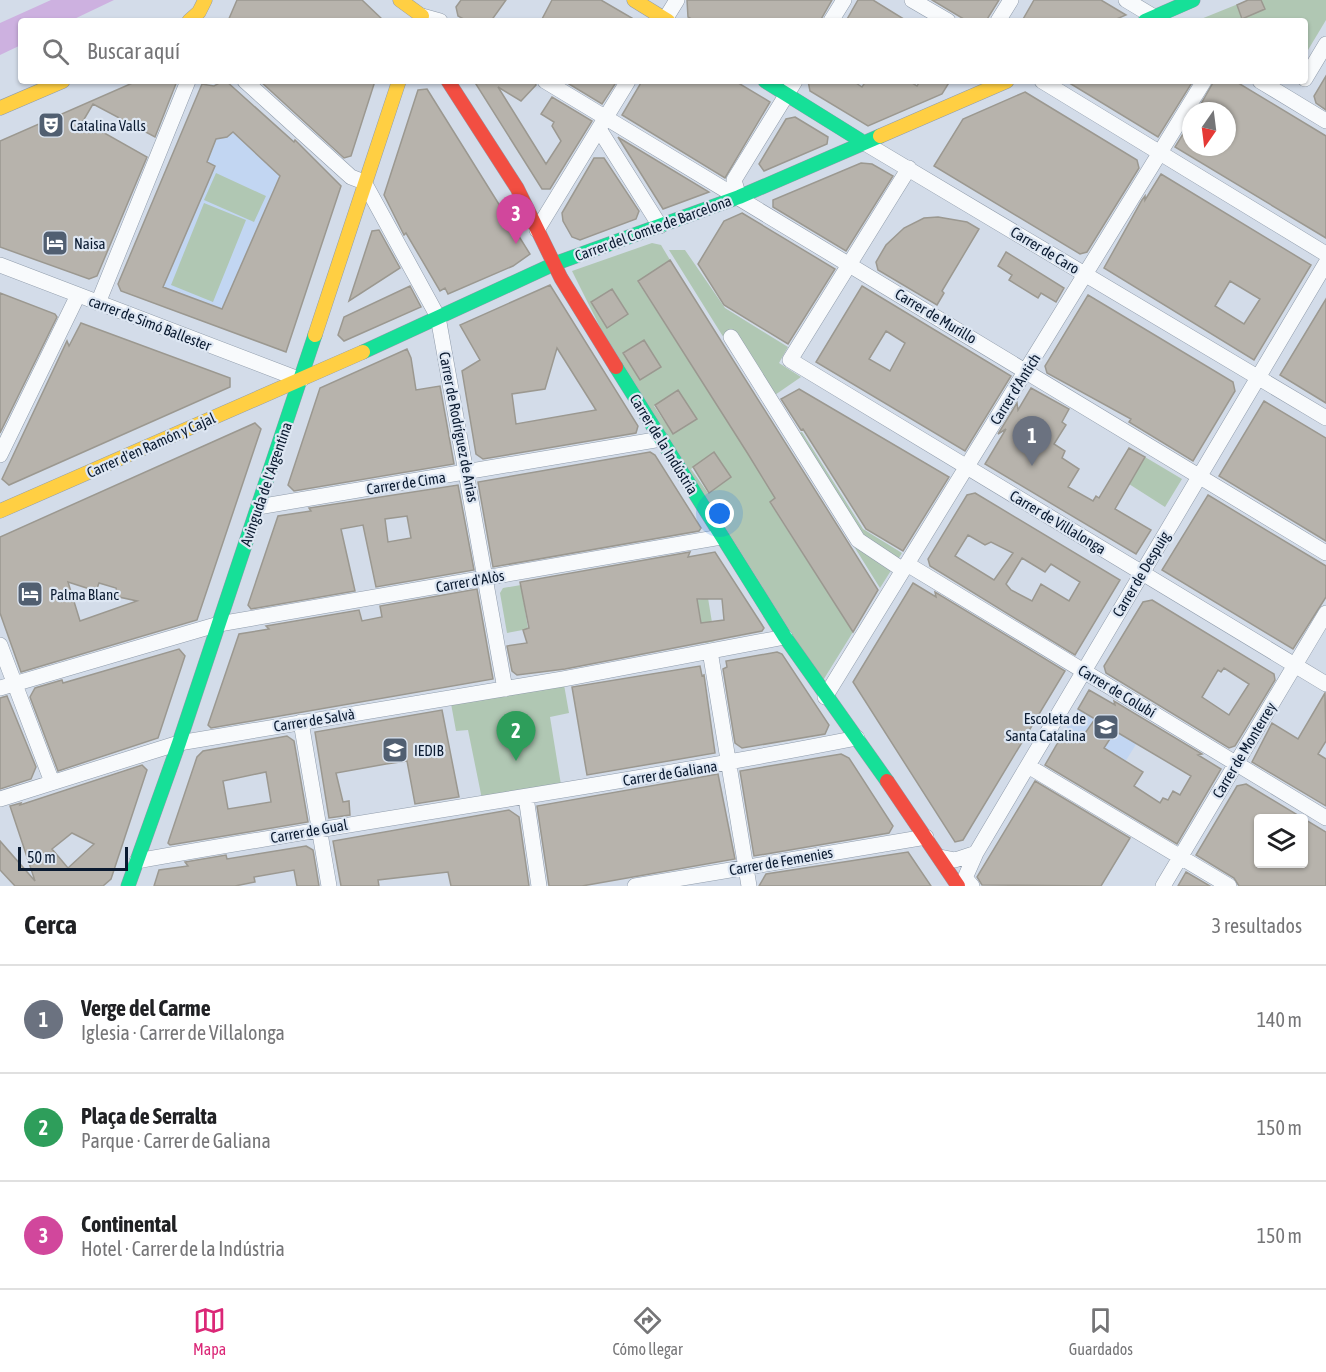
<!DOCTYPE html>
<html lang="es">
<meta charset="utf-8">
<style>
body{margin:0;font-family:"Asap Condensed",sans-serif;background:#f2f2f2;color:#202124}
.controls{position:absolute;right:18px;bottom:18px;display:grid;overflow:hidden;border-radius:6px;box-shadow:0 2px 4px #0004}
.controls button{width:54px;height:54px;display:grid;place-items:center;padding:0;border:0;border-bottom:2px solid #e0e0e0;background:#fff;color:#202124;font:30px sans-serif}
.compass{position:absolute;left:1182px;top:102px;width:54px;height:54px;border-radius:50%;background:#fff;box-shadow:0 2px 4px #0004;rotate:194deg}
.scale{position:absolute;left:18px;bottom:15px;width:110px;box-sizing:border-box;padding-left:6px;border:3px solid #0b1b31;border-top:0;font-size:16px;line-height:21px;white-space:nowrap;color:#0b1b31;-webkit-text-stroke:4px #dee7f3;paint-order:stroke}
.you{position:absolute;left:720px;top:514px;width:21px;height:21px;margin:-15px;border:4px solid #fff;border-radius:50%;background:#1a73e8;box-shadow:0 0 0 9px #1a73e833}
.badge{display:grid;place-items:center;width:39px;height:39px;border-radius:50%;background:#db2777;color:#fff;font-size:20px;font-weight:700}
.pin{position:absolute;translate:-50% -50px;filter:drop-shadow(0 2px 3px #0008)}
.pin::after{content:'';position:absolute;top:32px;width:21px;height:18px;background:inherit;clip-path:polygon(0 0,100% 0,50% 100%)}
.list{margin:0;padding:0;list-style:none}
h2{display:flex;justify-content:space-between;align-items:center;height:78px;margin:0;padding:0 24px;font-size:26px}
h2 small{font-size:20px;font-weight:400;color:#757577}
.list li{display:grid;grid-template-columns:39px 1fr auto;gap:18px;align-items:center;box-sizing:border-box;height:108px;padding:0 24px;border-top:2px solid #e0e0e0}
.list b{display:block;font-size:22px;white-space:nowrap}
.list p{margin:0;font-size:20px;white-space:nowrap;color:#757577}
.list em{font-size:20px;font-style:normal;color:#757577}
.icon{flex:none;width:33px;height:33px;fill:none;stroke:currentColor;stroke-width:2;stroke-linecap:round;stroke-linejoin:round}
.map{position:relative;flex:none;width:1326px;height:886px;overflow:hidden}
.search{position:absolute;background:#fff;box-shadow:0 2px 4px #0004;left:18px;right:18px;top:18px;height:66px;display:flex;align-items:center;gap:15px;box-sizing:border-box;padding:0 21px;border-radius:6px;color:#757577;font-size:22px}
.sheet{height:402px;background:#fff}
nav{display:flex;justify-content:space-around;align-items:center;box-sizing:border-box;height:84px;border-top:2px solid #e0e0e0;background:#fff;font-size:16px;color:#757577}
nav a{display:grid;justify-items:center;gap:3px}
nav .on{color:#db2777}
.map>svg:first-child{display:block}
.built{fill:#c2d6f2}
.green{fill:#b0c7b3;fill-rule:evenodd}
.water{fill:#cdb1e0}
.building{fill:#b7b3ac;stroke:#9b9890;stroke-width:1.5;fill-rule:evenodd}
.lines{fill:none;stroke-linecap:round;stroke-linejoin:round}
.street-casing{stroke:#909cab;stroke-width:16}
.fast-casing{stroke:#909cab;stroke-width:15}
.slow-casing{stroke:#909cab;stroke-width:15}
.jam-casing{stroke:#909cab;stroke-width:15}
.street{stroke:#f8fafc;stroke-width:15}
.fast{stroke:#16e098;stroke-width:14}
.slow{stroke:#ffcf43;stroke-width:14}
.jam{stroke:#f24e42;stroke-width:14}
.labels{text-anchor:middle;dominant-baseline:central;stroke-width:4.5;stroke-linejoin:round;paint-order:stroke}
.poi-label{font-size:15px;fill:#0b1b31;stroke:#dee7f3;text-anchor:start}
.street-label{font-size:15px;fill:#0b1b31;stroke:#dee7f3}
</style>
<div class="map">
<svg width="1326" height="886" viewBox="0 0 1326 886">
<rect width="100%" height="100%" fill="#d3dce9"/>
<path class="built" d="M223,81H226L294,142L215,326L121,291L118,284L202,84L214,86Z
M1089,690L1148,725L1125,762L1061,737Z"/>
<path class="green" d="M1248,0H1326V20L1305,55V21H1196Z
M216,173L266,196L254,222L204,200Z
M204,203L246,220L213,302L171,285Z
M652,243L661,245L670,260L638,282L776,497L770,503L853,632L822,682L601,329L572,271ZM612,289L628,314L608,327ZM644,340L661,367L640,380L623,353ZM678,391L696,419L673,434L654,406ZM714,453L731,477L708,493L691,469Z
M669,250H685L725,308L788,347L779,363L801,377L772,397L798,433L802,432L863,529L902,553L880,588Z
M1145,457L1182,479L1165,507L1129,484Z
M521,585L528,629L507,633L500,593L503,588Z
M708,598L715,641L705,643L697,600Z
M563,679L569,713L550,717L562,791L483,804L468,730L456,731L450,698Z"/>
<path class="water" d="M51,0H114L70,21H21V45L0,55V23Z"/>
<path class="building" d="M237,0H362L384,21H228Z
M461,0H506L491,21H467L458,16L456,7Z
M552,0H601L637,21H541Z
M687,0H832L820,21H695L688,17Z
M858,0H873L907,21H846Z
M932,0H999L986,21H967Z
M1034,0H1101L1126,15L1112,21H1022Z
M1248,0H1261L1265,9L1242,19L1237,5Z
M1326,76V110L1316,103L1314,96Z
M137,81H177L155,137L93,104L83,121L147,157L97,276L89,279L0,247V141Z
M223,81H226L294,142L295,140L341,186L286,352L121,291L118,284L202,84L214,86ZM233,132L280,176L222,309L163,287L215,166L207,162L216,139L227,137Z
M260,81H375L351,156L344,158Z
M474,81H535L536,85L521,101L498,87L546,164L561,141L552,126L554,122L541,114L552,97L592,121L550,189H542Z
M564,81H617L602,104Z
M642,81H735L770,102L725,178L622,115Z
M808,81H853L862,87L866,81H909L917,86L920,81H950L942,94L868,126L810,91Z
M1066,81H1193L1158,137Z
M1214,81H1235L1326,136V238L1175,147L1191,121V147H1227V111H1197Z
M427,89L530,254L513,266L448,294L445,288L440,291L406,233L404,235L384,195L418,90Z
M1025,92L1137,160L1139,168L1087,252L1080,254L934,166L963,119Z
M795,117L828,137L827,144L764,171L759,164L786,119Z
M618,137L621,139L709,192L663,209Z
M594,158H604L639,211L636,219L580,240L572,237L563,221L562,213Z
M861,163L872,164L893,176L846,251L773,207V200Z
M1161,174L1311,265L1254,360L1104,268L1142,200L1145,196V200ZM1230,281L1260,299L1244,324L1215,306Z
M742,213L835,269L788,344L724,305L698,264L724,221Z
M938,217L967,222L979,229L942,291L944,293L937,305L878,270L876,262L886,245L904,228L924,218Z
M379,230L400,268L349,301L372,231Z
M1006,252L1064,288L1056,302L1041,293L1038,298L1009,280L1012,275L998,266Z
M670,260L878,590L853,632L770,502L775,498L748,454L638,281Z
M550,285L638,426L636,433L483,459L476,454L462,371L480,360L460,325ZM557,348L596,410L516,424L512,394L545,389Z
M410,286L421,307L344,341L338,335L344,317Z
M862,286L1011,376L965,451L816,362ZM886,331L905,343L890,371L869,359Z
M612,289L628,314L607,328L591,302Z
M0,293L55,314L57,317L0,433Z
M1088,295L1233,382L1235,391L1193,461L1129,422L1131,419L1047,373L1045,366Z
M1326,299V403L1280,375Z
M81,323L230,378V387L9,485L2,479L67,341L69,346Z
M644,340L661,367L640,380L623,353Z
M407,349L411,358L416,390L440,386L454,464L294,491L288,485L320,388Z
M1031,388L1069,409L1062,422L1066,425L1054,444L1065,451L1062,458L1079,469L1068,487L1093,501L1096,496L1099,498L1129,448L1145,457L1115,509L1151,530L1136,554L985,464L1006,429L998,434L1017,403L1018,410Z
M799,389L949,477L903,551L866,529L803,429L801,430L781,399Z
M678,390L697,419L673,434L655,405Z
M1264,401L1326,438V541L1219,476Z
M255,423L261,429L197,620L21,672L0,613V537ZM68,582L96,591L99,583L116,588L119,597L137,601L80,621Z
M650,452L655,455L701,528L699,531L493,567L478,482Z
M714,452L731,477L709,493L693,467Z
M458,485L474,570L376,587L363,525L341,529L355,591L251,609L248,605L278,516L311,511L309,508ZM407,516L411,538L388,542L385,519Z
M975,493L1120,580L1075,655L930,566L928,559L967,495ZM968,535L985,545L991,542L1013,553L994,580L955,556ZM1022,558L1045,572L1051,564L1080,582L1069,601L1041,584L1032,601L1011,590L1006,584Z
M1208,495L1326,566V597L1293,649L1162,570Z
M690,552L688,557L715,552L764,628L762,631L565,669L517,675L512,671L507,646L527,643L523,630L529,628L520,582ZM697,599H722L724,620L701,623Z
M913,583L936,597L935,592L1065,671L963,840L955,842L853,682Z
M477,589L493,679L211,728L208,725L239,634L269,629L266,626L359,610L362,621L382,617L380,606Z
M1152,600L1274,674L1275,680L1235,746L1229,748L1106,673L1104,666L1143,602ZM1224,668L1249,684L1229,715L1202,697L1218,670L1221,672Z
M179,649L185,656L158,738L58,771L30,697L35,688L62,680L63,683Z
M777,652L782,654L829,725L825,734L742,748L735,743L723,669L727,667L726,661Z
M700,666L702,676L704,675L715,753L587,775L572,687Z
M1089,690L1115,705L1114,701L1202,754L1198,755L1221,769L1177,844L1045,765L1065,730L1081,739L1095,719L1078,709ZM1115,731L1191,776L1180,795L1173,791L1168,800L1163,798L1160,803L1134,786L1143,772L1104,748Z
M1325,693L1326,741L1318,754L1326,759V806L1252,762L1272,723L1298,739Z
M7,696L36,767L31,779L0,789V698Z
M442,710L459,797L415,804L407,761L386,764L336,773L343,802L349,801L350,815L329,818L315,732Z
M287,736L294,741L308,822L170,845L168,843L197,757L203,751ZM266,772L271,802L228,809L223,781Z
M841,754L849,758L893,826L889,833L754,856L740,771Z
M142,765L147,770L111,879L103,886H15L0,870V841L35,881L10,806L21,803L20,805ZM72,833L94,844L68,868L52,849Z
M718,774L735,859L582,886H549L537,806Z
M1035,781L1130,838L1101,886L982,885L977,877Z
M1246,784L1326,832V886H1239L1234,878L1196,855L1237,786ZM1258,819H1304V864H1258Z
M509,810L519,817L529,886H451L448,872L378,880L379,886H341L333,841Z
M306,846L313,850L319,886H297L294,870L254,877L255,882L235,886H154L159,870L188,866L185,862L226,855L227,859Z
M908,852L931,886H759L766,874Z
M1186,872L1210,886H1178Z"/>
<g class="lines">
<g class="street-casing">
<path id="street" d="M912,0L948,21
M1126,0L1161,21
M422,16L440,21
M664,21L677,0
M831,21L844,0
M998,21L1011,0
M1305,79L1326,44
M245,81L351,177L364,182L438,317L505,689
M545,81L1326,553
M1042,81L1326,254
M1260,81L1326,121
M599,129L660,226
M863,142L1326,418
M909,168L790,360L1326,684
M739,197L734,180L795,81
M537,230L628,81
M0,265L301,380
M98,303L188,81
M731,337L858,540L903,570
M0,455L78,295
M258,507L661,439
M907,564L1326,818
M0,645L52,782
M710,651L749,886
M0,688L219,624L721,537
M825,697L1204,81
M301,722L329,886
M1028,766L1229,886
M526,797L539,886
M0,799L179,743L563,679L785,637
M940,857L955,860L976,853
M137,861C376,818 618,785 857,738
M635,886L926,837
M972,886L965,878L976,853L1326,263
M1163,886L1326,613"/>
</g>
<g class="fast-casing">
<path id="fast" d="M1145,21L1193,0
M765,81L863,142
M363,352L554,264L739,197L880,136
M616,367L785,637L887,781
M128,886L179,743L315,335"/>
</g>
<g class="slow-casing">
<path id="slow" d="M400,0L422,16
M634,0L668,21
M189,21L199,12L205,0
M0,108L63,81
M880,136L1007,81
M315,335L399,81
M0,511L363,352"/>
</g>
<g class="jam-casing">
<path id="jam" d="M448,81L517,188L561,278L616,367
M887,781L958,886"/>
</g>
<use href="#street" class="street"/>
<use href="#fast" class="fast"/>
<use href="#slow" class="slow"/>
<use href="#jam" class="jam"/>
</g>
<defs>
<g id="theatre-square" transform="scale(1.35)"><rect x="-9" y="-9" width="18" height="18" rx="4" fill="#515f71" stroke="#dee7f3"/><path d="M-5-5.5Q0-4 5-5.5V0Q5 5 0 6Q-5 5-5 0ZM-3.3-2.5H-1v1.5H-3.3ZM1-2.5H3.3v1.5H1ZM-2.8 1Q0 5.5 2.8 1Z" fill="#fff"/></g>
<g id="hotel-square" transform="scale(1.35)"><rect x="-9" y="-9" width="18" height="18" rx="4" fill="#515f71" stroke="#dee7f3"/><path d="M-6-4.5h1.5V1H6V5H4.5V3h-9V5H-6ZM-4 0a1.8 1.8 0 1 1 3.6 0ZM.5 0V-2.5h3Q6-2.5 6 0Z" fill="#fff"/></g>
<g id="school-square" transform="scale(1.35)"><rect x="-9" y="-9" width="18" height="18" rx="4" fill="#515f71" stroke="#dee7f3"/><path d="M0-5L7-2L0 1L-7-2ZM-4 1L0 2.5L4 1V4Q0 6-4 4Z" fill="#fff"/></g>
<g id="university-square" transform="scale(1.35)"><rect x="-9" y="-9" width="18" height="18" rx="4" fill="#515f71" stroke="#dee7f3"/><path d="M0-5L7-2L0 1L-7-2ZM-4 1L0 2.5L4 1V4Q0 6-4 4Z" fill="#fff"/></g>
</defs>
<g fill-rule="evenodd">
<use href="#theatre-square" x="51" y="125"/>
<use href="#hotel-square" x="55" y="243"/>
<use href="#hotel-square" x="30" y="594"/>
<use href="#school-square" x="1106" y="727"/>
<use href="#university-square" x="395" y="750"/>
</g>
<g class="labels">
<g class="poi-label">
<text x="70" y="125">Catalina Valls</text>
<text x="74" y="243">Naisa</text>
<text x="50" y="594">Palma Blanc</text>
<text x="1086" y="718" text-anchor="end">Escoleta de<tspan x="1086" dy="17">Santa Catalina</tspan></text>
<text x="414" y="750">IEDIB</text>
</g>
<g class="street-label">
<text transform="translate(653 228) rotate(-20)">Carrer del Comte de Barcelona</text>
<text transform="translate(1045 250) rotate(31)">Carrer de Caro</text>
<text transform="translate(936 316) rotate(31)">Carrer de Murillo</text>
<text transform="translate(150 323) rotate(21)">carrer de Simó Ballester</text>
<text transform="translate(1015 389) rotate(-58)">Carrer d'Antich</text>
<text transform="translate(459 427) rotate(79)">Carrer de Rodríguez de Arias</text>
<text transform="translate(664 444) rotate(58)">Carrer de la Indústria</text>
<text transform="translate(151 445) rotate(-24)">Carrer d'en Ramón y Cajal</text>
<text transform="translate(406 483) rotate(-9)">Carrer de Cima</text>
<text transform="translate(266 484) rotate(-71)">Avinguda de l'Argentina</text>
<text transform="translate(1058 522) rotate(31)">Carrer de Villalonga</text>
<text transform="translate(1141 574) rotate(-59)">Carrer de Despuig</text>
<text transform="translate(470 581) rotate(-10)">Carrer d'Alòs</text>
<text transform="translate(1117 691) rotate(31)">Carrer de Colubí</text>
<text transform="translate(314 720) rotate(-9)">Carrer de Salvà</text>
<text transform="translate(1244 750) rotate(-59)">Carrer de Monterrey</text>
<text transform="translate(670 773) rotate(-9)">Carrer de Galiana</text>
<text transform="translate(309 831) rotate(-10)">Carrer de Gual</text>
<text transform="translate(781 861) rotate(-10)">Carrer de Femenies</text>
</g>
</g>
</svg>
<div class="controls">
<button><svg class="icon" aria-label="layers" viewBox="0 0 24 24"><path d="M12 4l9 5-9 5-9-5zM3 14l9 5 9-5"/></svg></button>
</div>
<svg class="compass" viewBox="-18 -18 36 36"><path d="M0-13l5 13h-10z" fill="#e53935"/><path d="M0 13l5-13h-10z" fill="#757577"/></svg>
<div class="scale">50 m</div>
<div class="you"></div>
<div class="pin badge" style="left:1032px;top:466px;background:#6b7280">1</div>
<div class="pin badge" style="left:516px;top:761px;background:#2e9e5b">2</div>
<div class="pin badge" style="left:516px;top:244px;background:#d1479c">3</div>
<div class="search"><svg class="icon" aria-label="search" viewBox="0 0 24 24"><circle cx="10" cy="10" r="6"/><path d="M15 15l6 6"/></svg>Buscar aquí</div>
</div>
<section class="sheet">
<h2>Cerca<small>3 resultados</small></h2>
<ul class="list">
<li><span class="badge" style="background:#6b7280">1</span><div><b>Verge del Carme</b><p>Iglesia · Carrer de Villalonga</p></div><em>140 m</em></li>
<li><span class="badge" style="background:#2e9e5b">2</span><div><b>Plaça de Serralta</b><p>Parque · Carrer de Galiana</p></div><em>150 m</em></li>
<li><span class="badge" style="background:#d1479c">3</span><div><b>Continental</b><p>Hotel · Carrer de la Indústria</p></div><em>150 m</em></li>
</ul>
</section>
<nav>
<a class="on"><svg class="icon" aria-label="map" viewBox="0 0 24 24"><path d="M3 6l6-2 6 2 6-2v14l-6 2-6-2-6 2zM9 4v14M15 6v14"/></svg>Mapa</a>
<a><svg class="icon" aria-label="directions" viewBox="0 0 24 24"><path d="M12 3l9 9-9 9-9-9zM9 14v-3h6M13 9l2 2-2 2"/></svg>Cómo llegar</a>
<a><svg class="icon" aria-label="saved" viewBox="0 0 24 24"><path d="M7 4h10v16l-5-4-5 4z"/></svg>Guardados</a>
</nav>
